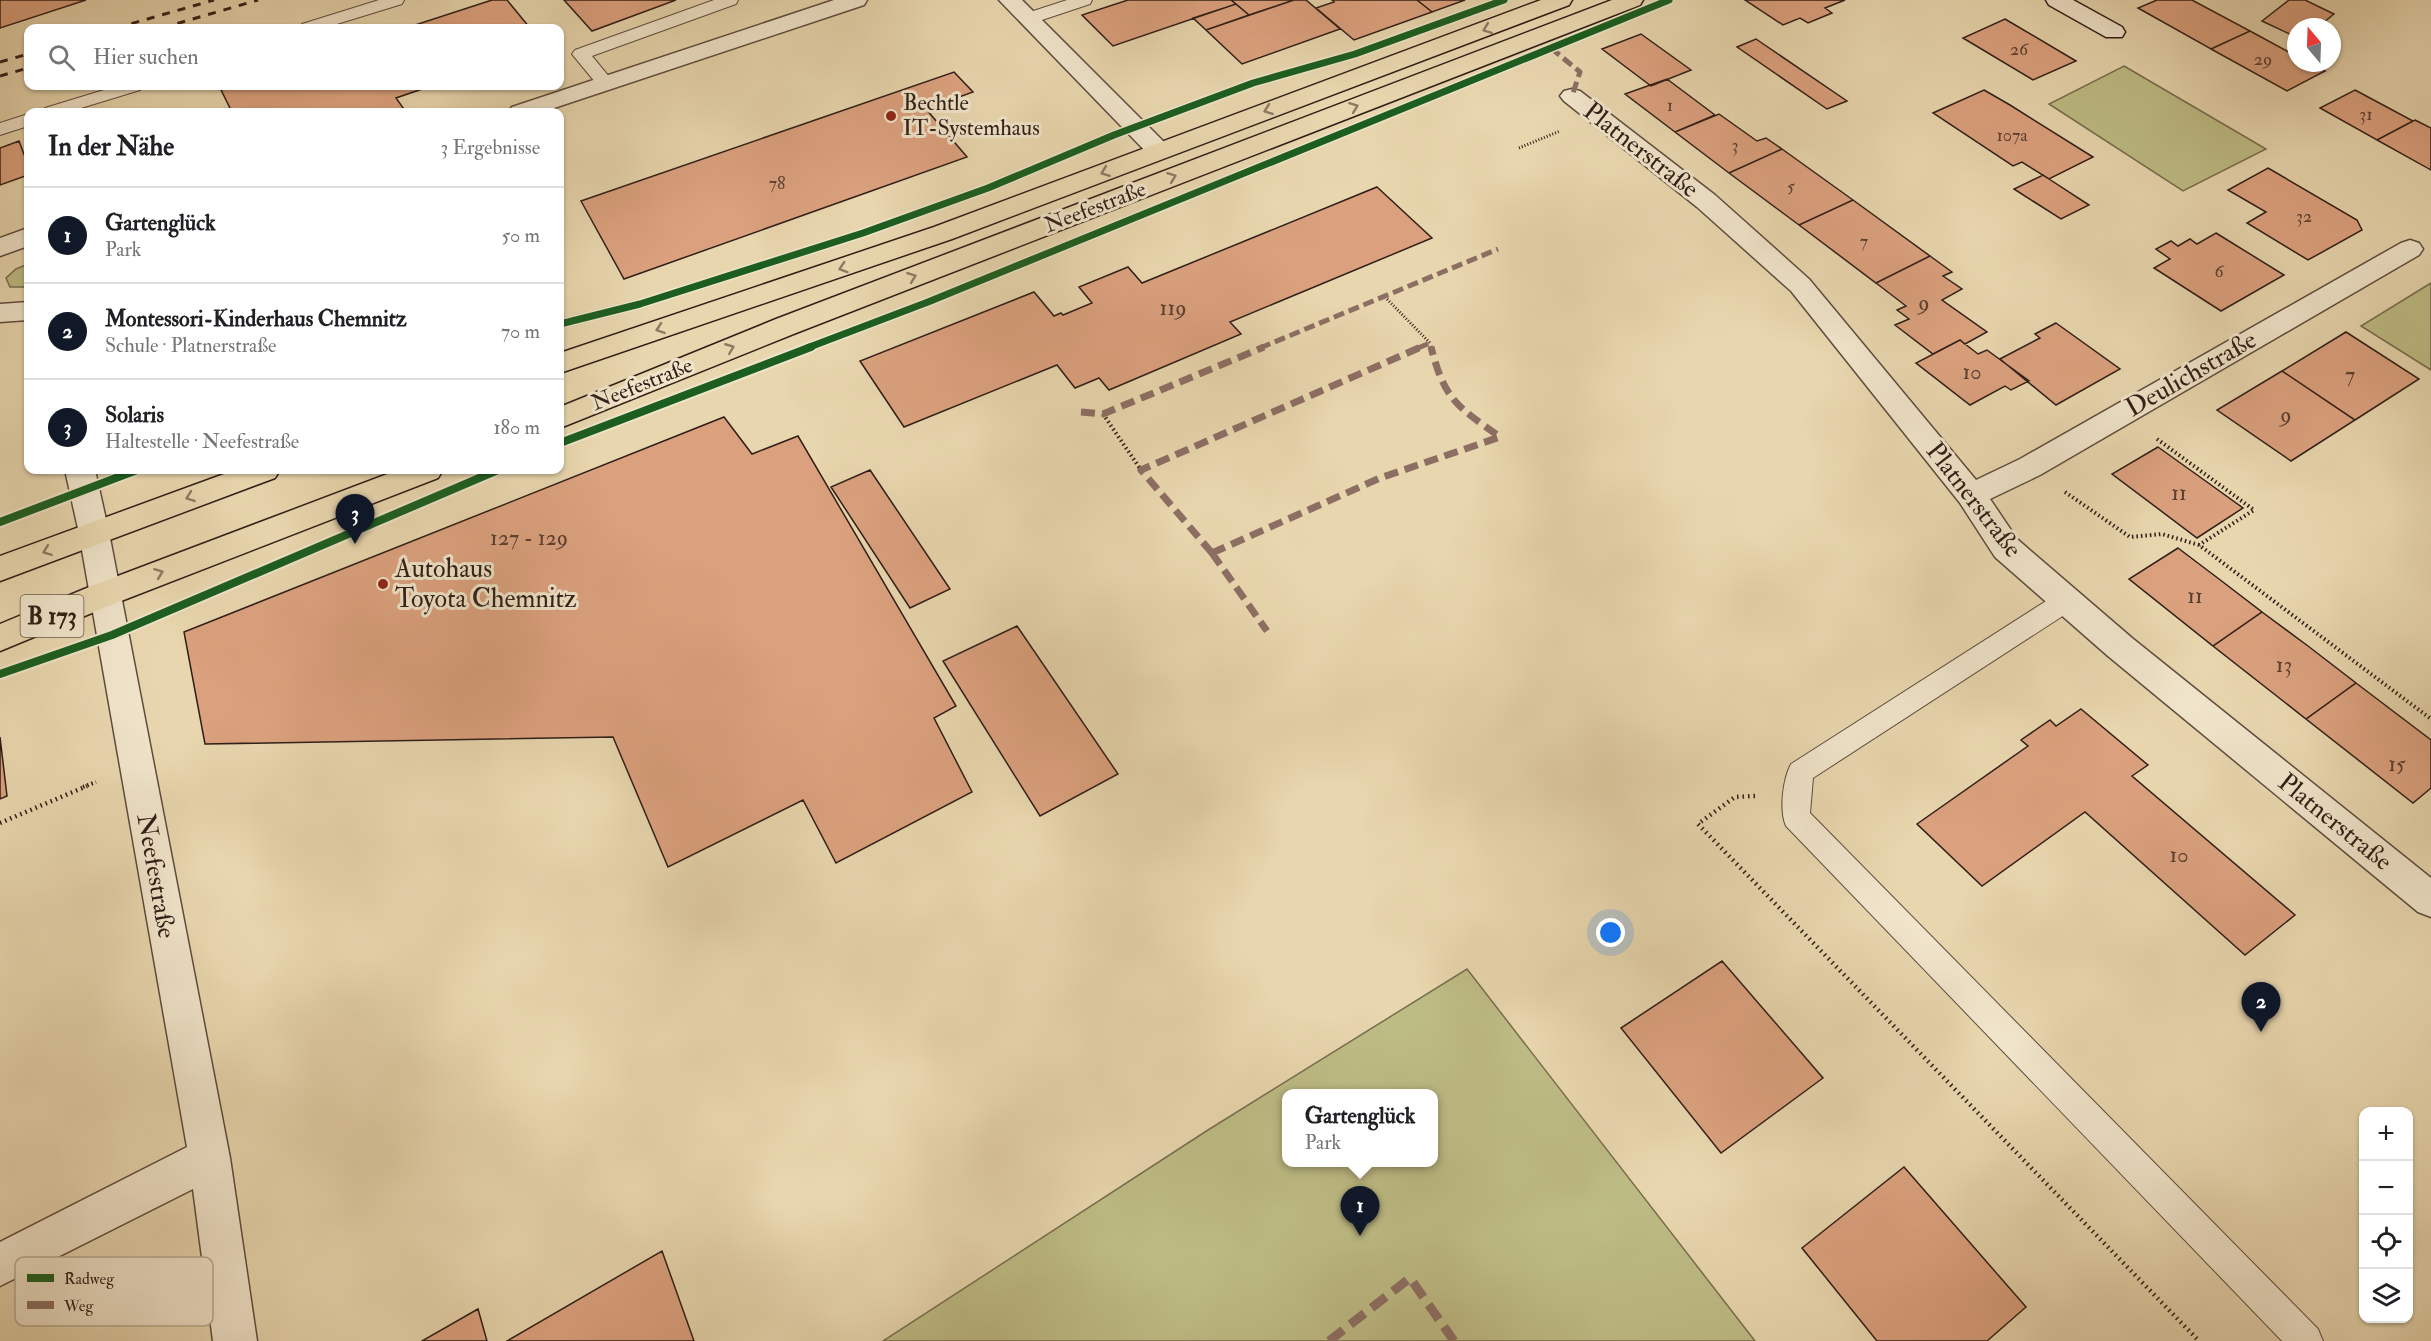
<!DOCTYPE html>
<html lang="de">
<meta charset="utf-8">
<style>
body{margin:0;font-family:"IM FELL Double Pica",serif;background:#f2f2f2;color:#202124}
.controls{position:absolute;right:18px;bottom:18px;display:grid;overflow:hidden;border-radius:12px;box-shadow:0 2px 4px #0004}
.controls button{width:54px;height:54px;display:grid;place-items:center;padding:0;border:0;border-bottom:2px solid #e0e0e0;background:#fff;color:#202124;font:30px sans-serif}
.compass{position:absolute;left:2287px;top:18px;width:54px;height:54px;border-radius:50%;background:#fff;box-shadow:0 2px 4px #0004;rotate:341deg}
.you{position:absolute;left:1611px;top:933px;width:21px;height:21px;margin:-15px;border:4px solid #fff;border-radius:50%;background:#1a73e8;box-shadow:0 0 0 9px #1a73e833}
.badge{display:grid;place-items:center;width:39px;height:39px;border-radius:50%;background:#111827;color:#fff;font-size:20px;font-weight:700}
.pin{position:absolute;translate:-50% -50px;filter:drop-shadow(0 2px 3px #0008)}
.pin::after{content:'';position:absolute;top:32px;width:21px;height:18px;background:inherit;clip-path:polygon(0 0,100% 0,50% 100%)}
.popup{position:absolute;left:1282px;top:1089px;width:156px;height:78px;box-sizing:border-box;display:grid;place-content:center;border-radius:12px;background:#fff;filter:drop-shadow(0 2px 4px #0005);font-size:20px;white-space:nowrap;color:#757577}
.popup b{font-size:22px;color:#202124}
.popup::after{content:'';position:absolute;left:50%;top:100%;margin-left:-12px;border:12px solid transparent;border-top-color:#fff}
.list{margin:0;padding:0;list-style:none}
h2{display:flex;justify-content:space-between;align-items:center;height:78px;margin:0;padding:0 24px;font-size:26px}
h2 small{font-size:20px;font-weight:400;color:#757577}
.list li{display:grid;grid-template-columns:39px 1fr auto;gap:18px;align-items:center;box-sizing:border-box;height:96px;padding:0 24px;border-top:2px solid #e0e0e0}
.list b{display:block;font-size:22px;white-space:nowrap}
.list p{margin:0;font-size:20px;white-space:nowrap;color:#757577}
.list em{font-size:20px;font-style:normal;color:#757577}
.icon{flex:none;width:33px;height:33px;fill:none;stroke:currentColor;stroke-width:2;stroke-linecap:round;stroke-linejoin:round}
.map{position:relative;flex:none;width:2431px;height:1341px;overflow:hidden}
.search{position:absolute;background:#fff;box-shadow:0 2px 4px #0004;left:24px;top:24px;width:540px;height:66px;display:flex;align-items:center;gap:15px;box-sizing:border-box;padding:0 21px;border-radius:12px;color:#757577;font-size:22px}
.panel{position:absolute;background:#fff;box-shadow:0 2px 4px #0004;left:24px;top:108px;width:540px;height:366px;border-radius:12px}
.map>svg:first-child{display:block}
.green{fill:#bebc85;stroke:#776d4e;stroke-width:1.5;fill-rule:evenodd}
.building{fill:#dba17e;stroke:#301e17;stroke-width:1.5}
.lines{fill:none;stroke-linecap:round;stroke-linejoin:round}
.lane-casing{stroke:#5e4c3d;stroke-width:2}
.street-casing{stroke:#5e4c3d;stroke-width:3}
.secondary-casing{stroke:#301e17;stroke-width:3}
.primary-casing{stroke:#301e17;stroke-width:3}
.path-far2{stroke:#301e17;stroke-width:3;stroke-dasharray:1 2;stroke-linecap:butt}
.path-far1{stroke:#301e17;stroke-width:4;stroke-dasharray:1.5 3;stroke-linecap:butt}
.path{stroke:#301e17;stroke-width:4.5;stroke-dasharray:1.5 4;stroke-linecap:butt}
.lane{fill:#f0e4ca;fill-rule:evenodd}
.street{fill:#f0e4ca;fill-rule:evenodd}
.secondary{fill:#f0e4ca;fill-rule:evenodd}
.primary{fill:#e8d6ae;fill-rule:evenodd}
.rail{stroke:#301e17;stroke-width:3;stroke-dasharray:8 8;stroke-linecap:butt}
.quiet-far2{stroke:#8d6e63;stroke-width:5;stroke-dasharray:11 5;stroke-linecap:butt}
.quiet-far1{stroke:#8d6e63;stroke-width:7;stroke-dasharray:14 7;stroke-linecap:butt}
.quiet{stroke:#8d6e63;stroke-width:9;stroke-dasharray:18 9;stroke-linecap:butt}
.cycleway-far1-casing{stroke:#f0e4ca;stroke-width:10}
.cycleway-casing{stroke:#f0e4ca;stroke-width:12}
.cycleway-far1{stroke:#1b5e20;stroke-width:7}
.cycleway{stroke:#1b5e20;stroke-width:8}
.oneway{stroke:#8c7a62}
.poi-dot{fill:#8f2418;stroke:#f0e4ca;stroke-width:2}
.labels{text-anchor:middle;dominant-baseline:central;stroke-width:6;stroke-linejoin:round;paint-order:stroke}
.far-number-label{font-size:18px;fill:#5b3f31}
.far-poi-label{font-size:22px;fill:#301e17;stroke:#f0e4ca;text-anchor:start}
.far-street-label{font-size:22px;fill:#301e17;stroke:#f0e4ca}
.number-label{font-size:22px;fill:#5b3f31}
.shield{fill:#f0e4ca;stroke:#6a594d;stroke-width:1.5}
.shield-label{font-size:24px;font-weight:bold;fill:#301e17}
.street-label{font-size:26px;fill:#301e17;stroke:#f0e4ca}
.poi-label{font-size:26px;fill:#301e17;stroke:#f0e4ca;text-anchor:start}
.key{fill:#f0e4ca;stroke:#b6a994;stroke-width:1.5}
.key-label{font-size:16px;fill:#301e17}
</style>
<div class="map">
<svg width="2431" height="1341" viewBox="0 0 2431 1341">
<rect width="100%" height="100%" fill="#e8d6ae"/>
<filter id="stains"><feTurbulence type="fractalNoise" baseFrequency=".00333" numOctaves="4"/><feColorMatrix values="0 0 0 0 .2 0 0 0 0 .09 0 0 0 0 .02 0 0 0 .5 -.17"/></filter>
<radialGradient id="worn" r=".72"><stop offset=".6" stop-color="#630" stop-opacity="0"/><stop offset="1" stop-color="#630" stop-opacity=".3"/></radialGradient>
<path class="green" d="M2124,66L2266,149L2183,191L2049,104Z
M28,264V287H10L6,278L16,269Z
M2431,283V370L2361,326Z
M1467,969L1755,1341H883L1208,1130ZM1286,1094H1434V1162H1286Z"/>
<path class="building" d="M0,0H86L0,28Z
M492,0H507L530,28H406Z
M564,0H676L592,31Z
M1128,0H1231L1236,4L1113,46L1082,15Z
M1231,0H1294L1249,15Z
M1294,0H1306L1340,29L1242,64L1206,30Z
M1332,0H1417L1432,12L1354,40L1316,8L1334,2Z
M1417,0H1465L1432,12Z
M1745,0H1845L1825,8L1832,13L1808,23L1800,18L1783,25Z
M2157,0H2192L2250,31L2211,49L2138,8Z
M2289,0H2305L2334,14L2318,27H2296V37L2262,21Z
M1236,4L1249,15L1206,30L1193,18Z
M2005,19L2076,61L2033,80L1963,38Z
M2250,31L2296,56V63H2310L2325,71L2287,91L2211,49Z
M1641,34L1691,70L1651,86L1602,49Z
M1756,39L1847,101L1827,109L1737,47Z
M954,72L973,92L926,109L967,157L624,279L581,201Z
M1667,79L1715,115L1675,132L1625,94Z
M234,86H431L396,98L406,112H362L360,109L350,112H232L221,90Z
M1984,90L2010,105L2093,157L2049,179L2022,162L2013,166L1933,113Z
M2355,90L2413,121L2377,140L2320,108Z
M1719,114L1757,141L1766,138L1782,149L1729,173L1675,132Z
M2415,120L2431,128V170L2377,140Z
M19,141L28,165V175L0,185V148Z
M1782,149L1853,200L1799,225L1729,173Z
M2268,168L2357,220L2362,230L2308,260L2247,223L2266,212L2228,190Z
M2043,175L2049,179L2089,205L2061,219L2014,189Z
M1377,187L1432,238L1230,322L1241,334L1109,390L1099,378L1075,388L1057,365L904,427L860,361L1034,292L1054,316L1061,313L1063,315L1092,303L1079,287L1128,267L1142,283Z
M1853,200L1930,256L1876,283L1799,225Z
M2216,233L2284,275L2221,311L2154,268L2170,259L2156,249L2171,241L2178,246L2190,239L2197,244Z
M1930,256L1952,272L1943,276L1962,289L1942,300L1987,332L1965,344L1960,340L1933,354L1895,325L1909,319L1897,310L1906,306L1876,283Z
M2056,323L2120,369L2056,405L2000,359L2040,338L2035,334Z
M2346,332L2419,379L2355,420L2282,371Z
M1960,340L1978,354L1987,350L2029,381L2011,390L2005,386L1970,405L1916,363Z
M2282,371L2355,420L2291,461L2217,410Z
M724,417L752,454L798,436L956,706L934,718L972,792L836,863L803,800L668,867L613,737L205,744L184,632Z
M2158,447L2200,477L2243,508L2197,538L2112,474Z
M870,470L950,589L910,608L831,487Z
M2178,548L2219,579L2262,612L2213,646L2129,579Z
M2262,612L2308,646L2356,683L2306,719L2213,646Z
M1017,626L1118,774L1040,816L943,661Z
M2356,683L2431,740V788L2413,803L2306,719Z
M2081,709L2148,765L2132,776L2295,915L2245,955L2085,812L1982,886L1917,824L2028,746L2021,740L2050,720L2056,726Z
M0,737L7,796L0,799Z
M1722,961L1823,1078L1721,1153L1621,1028Z
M1904,1167L2026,1307L1987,1341H1877L1802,1248Z
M662,1251L694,1341H507Z
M478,1309L487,1341H422Z"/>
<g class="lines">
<g class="lane-casing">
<path id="lane" d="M379,0H404L402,4L324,28H299L302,24Z
M714,0H738L736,4L592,56L615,84L612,88H600L572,54L575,50Z
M1067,0H1092L1090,4L1036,22H1024L1021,18L1024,14Z
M117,86H143L140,90L68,112H42L45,108Z
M28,114V126L0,135V123Z
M2066,591L2075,594L2078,601L2075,608L1813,778L1810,813L2318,1329L2323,1341H2282L1786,826C1779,810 1783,779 1791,764L2057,594Z"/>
</g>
<g class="street-casing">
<path id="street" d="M834,0H867L864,5L542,112H508L512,107Z
M999,0H1022L1168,146L1171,151L1168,156L1159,158L1150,156Z
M1572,89L1580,91L1715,195L1809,279L1976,480L2020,459L2401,243L2410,240L2419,243L2423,249L2419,255L2040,475L1990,499L2017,539L2132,638L2431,878V917L2418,912L2108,656L1995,557L1960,503L1791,291L1697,207L1564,101L1560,96L1564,91Z
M28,228V246L0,256V238Z
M28,302V320L0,322V304Z
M65,470H95L109,533L230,1158L257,1341H213L193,1189L0,1286V1242L187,1147L79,533Z"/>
</g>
<g class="secondary-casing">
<path id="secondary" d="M2046,0H2073L2122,27L2125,32L2122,37H2106L2049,5Z"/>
</g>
<g class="primary-casing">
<path id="primary" d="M1541,0H1572L1569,5L952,239L560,373V353L934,227Z
M1612,0H1643L1640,5L796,333L560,428V407L776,319Z
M235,470H280L275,478L0,581V556Z
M398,470H443L438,478L116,603L0,651V624L94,585Z"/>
</g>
<path class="path-far2" d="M1519,148L1560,131
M1385,297L1430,343"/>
<path class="path-far1" d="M1103,414L1141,470
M2157,439L2254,510L2199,545
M2065,492L2130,537L2162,534L2199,545L2431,719
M83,787L96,782"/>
<path class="path" d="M1755,796L1735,797L1698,824L2199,1341
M0,823L87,786"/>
<use href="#lane" class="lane"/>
<use href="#street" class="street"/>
<use href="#secondary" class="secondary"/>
<use href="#primary" class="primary"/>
<path class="rail" d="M116,28L214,0
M162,28L258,0
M0,62L28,54
M0,76L28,68"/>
<path class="quiet-far2" d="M1551,48L1580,72L1572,96
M1260,348L1498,249
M1418,348L1430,343L1431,348"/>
<path class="quiet-far1" d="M1081,412L1103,414L1264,347
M1212,553L1267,631
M1212,553L1141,470L1421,347
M1212,553L1380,478L1500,437C1457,406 1445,401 1431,347"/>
<path class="quiet" d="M1329,1341L1410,1278L1454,1341"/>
<g class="cycleway-far1-casing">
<path id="cycleway-far1" d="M560,324L640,304L863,233L988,188L1114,135L1253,83L1355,54L1504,0
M807,348L928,302L1669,0"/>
</g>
<g class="cycleway-casing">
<path id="cycleway" d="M560,443L811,347
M0,522L137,470
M0,674L112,635L498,470"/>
</g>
<use href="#cycleway-far1" class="cycleway-far1"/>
<use href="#cycleway" class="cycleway"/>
</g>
<defs><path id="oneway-chevron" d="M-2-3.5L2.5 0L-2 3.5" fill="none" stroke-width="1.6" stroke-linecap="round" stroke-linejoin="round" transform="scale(1.5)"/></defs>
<g class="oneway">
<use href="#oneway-chevron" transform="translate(1487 29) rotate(159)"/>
<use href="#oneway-chevron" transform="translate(1354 107) rotate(-21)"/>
<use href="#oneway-chevron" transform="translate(1268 110) rotate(160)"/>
<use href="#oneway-chevron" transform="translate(1105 172) rotate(159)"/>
<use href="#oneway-chevron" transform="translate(1172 177) rotate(-21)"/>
<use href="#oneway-chevron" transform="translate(843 268) rotate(162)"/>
<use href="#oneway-chevron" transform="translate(912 277) rotate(-21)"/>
<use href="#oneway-chevron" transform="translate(660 329) rotate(161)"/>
<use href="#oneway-chevron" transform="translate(730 348) rotate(-22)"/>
<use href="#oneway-chevron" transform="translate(190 497) rotate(160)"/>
<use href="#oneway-chevron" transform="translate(47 551) rotate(159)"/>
<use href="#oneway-chevron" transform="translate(159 573) rotate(-21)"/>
</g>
<g class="poi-dot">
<circle cx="891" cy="116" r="6"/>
<circle cx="383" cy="584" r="6"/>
</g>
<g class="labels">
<g class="far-number-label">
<text x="2019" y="49">26</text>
<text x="2263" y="59">29</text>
<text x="1670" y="105">1</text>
<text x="2366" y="114">31</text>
<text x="2012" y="135">107a</text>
<text x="1735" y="145">3</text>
<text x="777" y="183">78</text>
<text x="1791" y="186">5</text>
<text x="2304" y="216">32</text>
<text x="1864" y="241">7</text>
<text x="2219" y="271">6</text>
</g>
<g class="far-poi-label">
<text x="903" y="103">Bechtle<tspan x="903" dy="25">IT-Systemhaus</tspan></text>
</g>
<g class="far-street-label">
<text transform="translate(1095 207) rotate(-21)">Neefestraße</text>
<text transform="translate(642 384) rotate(-22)">Neefestraße</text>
</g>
<g class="number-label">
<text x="1924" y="303">9</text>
<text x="1173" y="308">119</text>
<text x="1972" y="372">10</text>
<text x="2350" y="375">7</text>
<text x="2286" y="415">9</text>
<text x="2179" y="493">11</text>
<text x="529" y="538">127 - 129</text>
<text x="2195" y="596">11</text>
<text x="2284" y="665">13</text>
<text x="2397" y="764">15</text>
<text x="2179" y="855">10</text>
</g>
<rect class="shield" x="20.5" y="595" width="63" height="42" rx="4.5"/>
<g class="shield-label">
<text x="52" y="616">B 173</text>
</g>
<g class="street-label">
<text transform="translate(1641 150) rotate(38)">Platnerstraße</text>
<text transform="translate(2191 374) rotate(-30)">Deulichstraße</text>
<text transform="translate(1974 500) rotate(52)">Platnerstraße</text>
<text transform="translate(2335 822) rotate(39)">Platnerstraße</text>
<text transform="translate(156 876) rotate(80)">Neefestraße</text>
</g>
<g class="poi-label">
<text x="395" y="569">Autohaus<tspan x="395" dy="30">Toyota Chemnitz</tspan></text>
</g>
</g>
<rect x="15" y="1257" width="198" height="69" rx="9" class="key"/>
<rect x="27" y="1274" width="27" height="8" fill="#1b5e20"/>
<rect x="27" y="1301" width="27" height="8" fill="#8d6e63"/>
<g class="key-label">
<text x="64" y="1284">Radweg</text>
<text x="64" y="1311">Weg</text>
</g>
<rect width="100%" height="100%" filter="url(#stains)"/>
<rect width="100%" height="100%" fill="url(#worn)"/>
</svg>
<div class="controls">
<button>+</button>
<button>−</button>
<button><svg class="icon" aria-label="locate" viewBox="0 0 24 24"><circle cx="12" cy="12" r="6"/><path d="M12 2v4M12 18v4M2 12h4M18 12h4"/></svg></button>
<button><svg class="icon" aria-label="layers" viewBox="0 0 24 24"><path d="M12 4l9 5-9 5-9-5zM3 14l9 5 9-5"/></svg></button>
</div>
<svg class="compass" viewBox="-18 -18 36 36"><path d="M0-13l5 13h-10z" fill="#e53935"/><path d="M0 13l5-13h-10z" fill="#757577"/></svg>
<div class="you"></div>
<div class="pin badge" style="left:1360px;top:1236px">1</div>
<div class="popup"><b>Gartenglück</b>Park</div>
<div class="pin badge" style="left:2261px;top:1032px">2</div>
<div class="pin badge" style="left:355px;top:544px">3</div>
<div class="search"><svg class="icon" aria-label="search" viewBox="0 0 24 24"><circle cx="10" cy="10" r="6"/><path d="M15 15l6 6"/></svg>Hier suchen</div>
<section class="panel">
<h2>In der Nähe<small>3 Ergebnisse</small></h2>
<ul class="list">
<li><span class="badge">1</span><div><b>Gartenglück</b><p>Park</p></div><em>50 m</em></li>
<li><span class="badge">2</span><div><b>Montessori-Kinderhaus Chemnitz</b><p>Schule · Platnerstraße</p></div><em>70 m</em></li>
<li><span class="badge">3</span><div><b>Solaris</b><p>Haltestelle · Neefestraße</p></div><em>180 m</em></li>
</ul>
</section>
</div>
